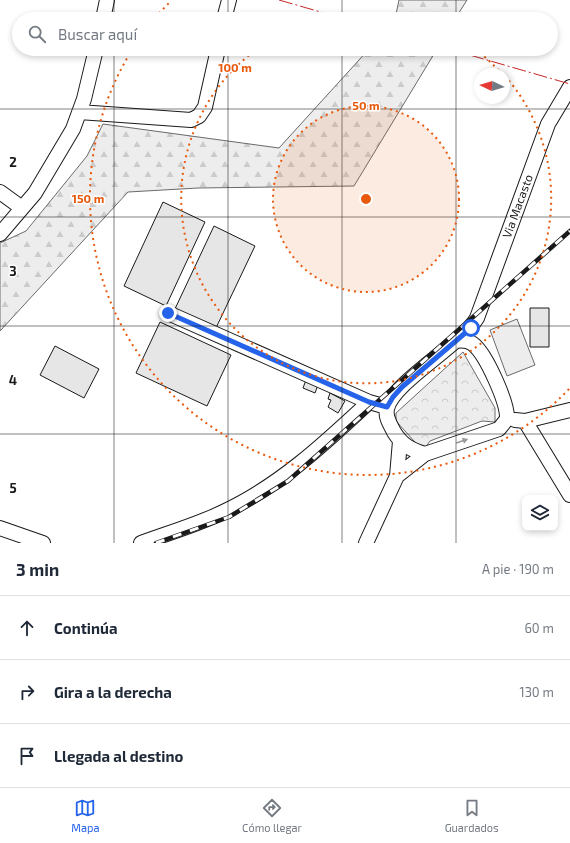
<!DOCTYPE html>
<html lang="es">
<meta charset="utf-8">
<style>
body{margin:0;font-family:"Exo 2",sans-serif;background:#f6f6f7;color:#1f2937}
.controls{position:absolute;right:12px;bottom:12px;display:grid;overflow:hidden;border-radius:8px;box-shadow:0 2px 6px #0003}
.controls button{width:36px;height:36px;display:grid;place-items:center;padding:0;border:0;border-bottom:1px solid #e0e1e3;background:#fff;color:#1f2937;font:20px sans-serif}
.compass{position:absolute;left:474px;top:68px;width:36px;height:36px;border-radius:50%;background:#fff;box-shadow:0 2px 6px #0003;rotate:274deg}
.stop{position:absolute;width:12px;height:12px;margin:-9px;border:3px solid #2563eb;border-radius:50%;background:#fff}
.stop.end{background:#2563eb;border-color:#fff;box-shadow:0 1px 4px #0008}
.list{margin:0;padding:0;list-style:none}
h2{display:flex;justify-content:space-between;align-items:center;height:52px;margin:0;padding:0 16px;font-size:17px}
h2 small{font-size:13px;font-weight:400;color:#747a83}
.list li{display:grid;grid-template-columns:26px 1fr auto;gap:12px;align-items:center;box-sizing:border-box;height:64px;padding:0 16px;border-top:1px solid #e0e1e3}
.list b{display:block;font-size:15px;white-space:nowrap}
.list em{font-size:13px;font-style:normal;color:#747a83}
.icon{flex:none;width:22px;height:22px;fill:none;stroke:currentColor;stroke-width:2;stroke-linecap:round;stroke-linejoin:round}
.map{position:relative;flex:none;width:570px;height:543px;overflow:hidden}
.search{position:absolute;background:#fff;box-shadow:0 2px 6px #0003;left:12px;right:12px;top:12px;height:44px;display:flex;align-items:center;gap:10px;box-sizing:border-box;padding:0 14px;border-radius:22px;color:#747a83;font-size:15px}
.sheet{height:244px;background:#fff}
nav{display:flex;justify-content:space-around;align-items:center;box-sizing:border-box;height:56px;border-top:1px solid #e0e1e3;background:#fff;font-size:11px;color:#747a83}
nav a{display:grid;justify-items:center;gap:2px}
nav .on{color:#2563eb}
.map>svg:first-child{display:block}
.forest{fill:url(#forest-firs);stroke:#6a6a6a}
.park{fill:url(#park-crowns);stroke:#6a6a6a}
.pitch{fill:#ededed;stroke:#6a6a6a}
.building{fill:#e6e6e6;stroke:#1a1a1a}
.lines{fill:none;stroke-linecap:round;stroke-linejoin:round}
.minor-casing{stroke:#1a1a1a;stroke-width:16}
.minor{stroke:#fff;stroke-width:14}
.rail-casing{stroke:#1a1a1a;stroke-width:4.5}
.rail{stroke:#fff;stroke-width:3;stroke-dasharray:9;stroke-linecap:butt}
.power{stroke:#c62828;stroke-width:1;stroke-dasharray:14 3 2 3;stroke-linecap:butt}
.oneway{fill:#989898}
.route{stroke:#2563eb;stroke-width:5}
.grid{fill:none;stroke:#1a1a1a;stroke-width:1;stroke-opacity:0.55}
.ring{fill:none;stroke:#e8590c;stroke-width:2;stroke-dasharray:2 4}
.labels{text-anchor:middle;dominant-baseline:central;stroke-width:3;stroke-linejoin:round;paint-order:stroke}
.street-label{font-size:12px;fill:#1a1a1a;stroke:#fff}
.grid-label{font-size:13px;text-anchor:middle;font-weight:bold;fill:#1a1a1a;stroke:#fff;stroke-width:3;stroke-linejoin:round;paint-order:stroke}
.centre{fill:#e8590c;stroke:#fff;stroke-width:2}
.ring-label{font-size:12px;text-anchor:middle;font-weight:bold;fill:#e8590c;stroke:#fff;stroke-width:3;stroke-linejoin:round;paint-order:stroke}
</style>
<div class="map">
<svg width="570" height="543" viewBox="0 0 570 543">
<defs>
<pattern id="forest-firs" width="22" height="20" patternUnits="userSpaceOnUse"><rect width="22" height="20" fill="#ededed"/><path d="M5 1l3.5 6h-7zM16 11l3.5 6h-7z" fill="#cbcbcb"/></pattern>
<pattern id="park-crowns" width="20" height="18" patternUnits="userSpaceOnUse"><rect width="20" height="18" fill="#ededed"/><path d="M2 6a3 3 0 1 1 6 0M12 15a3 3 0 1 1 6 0" fill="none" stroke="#cbcbcb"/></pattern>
</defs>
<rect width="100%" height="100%" fill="#fff"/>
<path class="forest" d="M399,0H467L455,19H395Z
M369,49H437L354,186L198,188L128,192L0,331V243L26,231L87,156L103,124L279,148Z"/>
<path class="park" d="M463,352L495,408V422L482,421L430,441L423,451L396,421V413Z"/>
<path class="pitch" d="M517,319L535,365L507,376L490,330Z"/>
<path class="building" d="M163,202L205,222L166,306L124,286Z
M214,226L255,246L215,330L174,311Z
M530,308H549V347H530Z
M160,322L231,355L207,406L136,373Z
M55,346L99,369L84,398L40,375Z
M306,380L318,385L315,393L303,388Z
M330,393L345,401L338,413L328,407L331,400L328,399Z"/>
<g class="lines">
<g class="minor-casing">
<path id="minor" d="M103,19L107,0
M224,19L229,0
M79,112L191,120L199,116L205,107L218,49
M0,192L22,208
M0,234L35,193L73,129L84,99L96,49
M168,313L369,402
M455,341C462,340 468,340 473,344C486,354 508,403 507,419L499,429L425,454C411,450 402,445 394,432C390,424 385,417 387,409C392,383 461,345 477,318L548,124L570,87
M515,420L525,421L570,410
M525,421L570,495
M397,476L425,454
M0,528L43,543
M141,543C168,533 196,525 221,513C278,487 324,444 369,402L387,407
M366,543L397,476L400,441"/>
</g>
<use href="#minor" class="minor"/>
<g class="rail-casing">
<path id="rail" d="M156,543L229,517L288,481L570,231"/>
</g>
<use href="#rail" class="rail"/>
<path class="power" d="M279,0L345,19
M449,49L570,84"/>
</g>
<defs><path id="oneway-solid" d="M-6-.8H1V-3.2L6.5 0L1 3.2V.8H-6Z"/></defs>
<use class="oneway" href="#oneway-solid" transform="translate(462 441) rotate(-19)"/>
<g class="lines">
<path class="route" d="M168,313L369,402L387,407L393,397L402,387L471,328"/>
</g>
<path class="grid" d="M114,0V19M228,0V19M342,0V19M456,0V19M114,49V543M228,49V543M342,49V543M456,49V543M0,109H570M0,217H570M0,326H570M0,434H570"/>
<circle cx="366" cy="199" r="93" fill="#e8590c" fill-opacity=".12"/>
<g class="ring">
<circle cx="366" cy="199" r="93"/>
<path d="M324 19A185 185 0 0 1 408 19M475 49A185 185 0 0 1 501 73M505 76A185 185 0 1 1 257 49"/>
<path d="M569 389A278 278 0 0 1 132 50M155 18A278 278 0 0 1 171 1"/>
</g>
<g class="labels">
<g class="street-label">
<text transform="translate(517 206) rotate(-70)">Via Macasto</text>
</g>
</g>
<g class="grid-label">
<text x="13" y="167">2</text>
<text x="13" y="276">3</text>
<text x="13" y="385">4</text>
<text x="13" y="493">5</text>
</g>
<circle cx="366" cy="199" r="6" class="centre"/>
<g class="ring-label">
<text x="235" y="72">100 m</text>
<text x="366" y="110">50 m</text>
<text x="88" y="203">150 m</text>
</g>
</svg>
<div class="controls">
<button><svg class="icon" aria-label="layers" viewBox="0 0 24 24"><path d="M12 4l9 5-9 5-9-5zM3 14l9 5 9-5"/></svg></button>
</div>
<svg class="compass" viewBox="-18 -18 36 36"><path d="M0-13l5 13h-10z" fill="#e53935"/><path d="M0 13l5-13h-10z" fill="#747a83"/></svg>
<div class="stop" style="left:471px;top:328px"></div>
<div class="stop end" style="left:168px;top:313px"></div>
<div class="search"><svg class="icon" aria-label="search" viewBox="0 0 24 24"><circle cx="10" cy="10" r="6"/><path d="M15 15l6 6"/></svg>Buscar aquí</div>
</div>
<section class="sheet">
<h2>3 min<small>A pie · 190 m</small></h2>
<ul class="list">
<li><svg class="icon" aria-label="ahead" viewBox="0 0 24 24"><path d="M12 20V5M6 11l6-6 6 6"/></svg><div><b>Continúa</b></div><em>60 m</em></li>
<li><svg class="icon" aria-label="right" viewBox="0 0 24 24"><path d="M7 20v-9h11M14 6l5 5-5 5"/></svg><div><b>Gira a la derecha</b></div><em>130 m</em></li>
<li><svg class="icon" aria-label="arrive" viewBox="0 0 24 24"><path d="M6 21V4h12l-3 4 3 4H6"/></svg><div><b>Llegada al destino</b></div></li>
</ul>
</section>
<nav>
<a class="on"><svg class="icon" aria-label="map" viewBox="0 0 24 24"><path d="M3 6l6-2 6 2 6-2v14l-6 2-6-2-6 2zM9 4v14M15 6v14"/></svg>Mapa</a>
<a><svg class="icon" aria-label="directions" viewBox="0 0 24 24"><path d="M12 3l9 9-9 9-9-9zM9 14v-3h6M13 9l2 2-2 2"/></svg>Cómo llegar</a>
<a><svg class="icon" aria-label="saved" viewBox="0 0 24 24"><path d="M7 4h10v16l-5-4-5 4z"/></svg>Guardados</a>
</nav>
